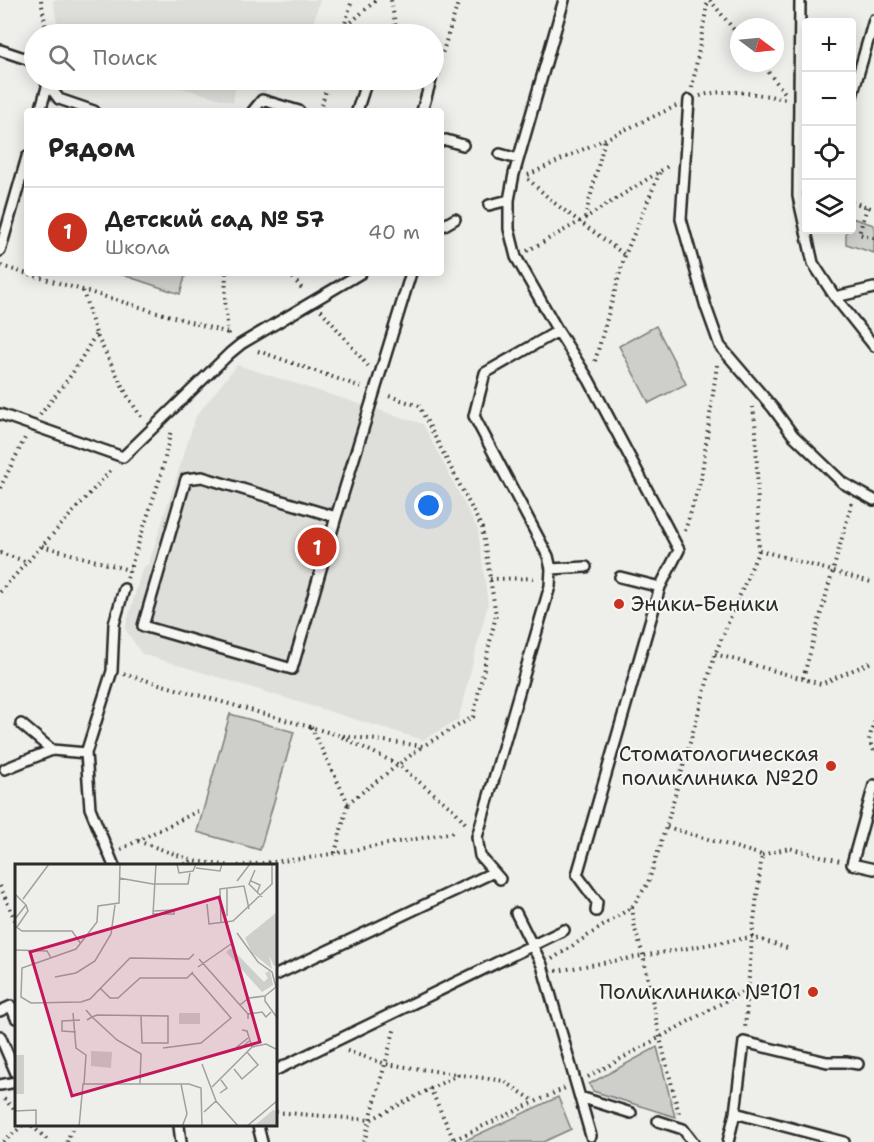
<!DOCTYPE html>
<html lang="ru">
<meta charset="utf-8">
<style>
body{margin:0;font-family:"Shantell Sans",sans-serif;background:#f6f6f6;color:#222}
.controls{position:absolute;right:18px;top:18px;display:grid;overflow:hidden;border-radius:6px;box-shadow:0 3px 15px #0003}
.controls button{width:54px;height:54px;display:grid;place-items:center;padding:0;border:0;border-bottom:2px solid #e0e0e0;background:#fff;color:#222;font:30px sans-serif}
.compass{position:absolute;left:730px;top:18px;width:54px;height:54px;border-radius:50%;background:#fff;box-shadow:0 3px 15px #0003;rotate:106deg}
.you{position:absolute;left:429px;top:506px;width:21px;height:21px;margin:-15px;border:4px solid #fff;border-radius:50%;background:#1a73e8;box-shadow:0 0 0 9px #1a73e833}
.badge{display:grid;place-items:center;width:39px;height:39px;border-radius:50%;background:#c8321e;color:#fff;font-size:20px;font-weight:700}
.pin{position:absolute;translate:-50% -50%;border:3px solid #fff;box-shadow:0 2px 6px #0006}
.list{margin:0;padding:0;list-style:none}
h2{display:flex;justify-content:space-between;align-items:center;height:78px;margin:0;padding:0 24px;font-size:26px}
h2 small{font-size:20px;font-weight:400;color:#767676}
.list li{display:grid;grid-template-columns:39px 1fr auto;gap:18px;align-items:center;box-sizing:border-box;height:90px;padding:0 24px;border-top:2px solid #e0e0e0}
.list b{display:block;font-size:22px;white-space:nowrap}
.list p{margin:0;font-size:20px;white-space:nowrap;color:#767676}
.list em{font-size:20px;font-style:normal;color:#767676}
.icon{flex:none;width:33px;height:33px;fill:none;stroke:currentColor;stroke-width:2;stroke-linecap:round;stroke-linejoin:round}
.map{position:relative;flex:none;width:874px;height:1142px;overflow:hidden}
.search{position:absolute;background:#fff;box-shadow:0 3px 15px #0003;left:24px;top:24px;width:420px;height:66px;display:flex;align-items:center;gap:15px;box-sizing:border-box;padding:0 21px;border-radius:33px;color:#767676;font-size:22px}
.panel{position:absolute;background:#fff;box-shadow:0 3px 15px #0003;left:24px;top:108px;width:420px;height:168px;border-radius:6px}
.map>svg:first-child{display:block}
.built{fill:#dededb}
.green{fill:#cececa;stroke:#7c7c7a;stroke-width:1.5}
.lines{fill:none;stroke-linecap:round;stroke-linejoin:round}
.lane-casing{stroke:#2b2b2b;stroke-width:14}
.path{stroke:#2b2b2b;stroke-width:4;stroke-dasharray:1.5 4.5;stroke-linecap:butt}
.lane{stroke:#f6f6f2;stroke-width:9}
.poi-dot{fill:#c8321e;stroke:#f6f6f2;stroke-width:2}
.labels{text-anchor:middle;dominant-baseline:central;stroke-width:4.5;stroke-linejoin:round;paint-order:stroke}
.poi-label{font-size:21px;fill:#2b2b2b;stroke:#f6f6f2;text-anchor:end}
.inset-road{fill:none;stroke:#a0a09e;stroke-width:1.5}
.view{fill:#c2185b;fill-opacity:0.15;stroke:#c2185b;stroke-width:3}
.inset-edge{fill:none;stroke:#2b2b2b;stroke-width:3}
</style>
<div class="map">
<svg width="874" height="1142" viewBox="0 0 874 1142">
<rect width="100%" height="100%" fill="#eeeeea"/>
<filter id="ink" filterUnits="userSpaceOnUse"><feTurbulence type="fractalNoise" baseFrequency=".0167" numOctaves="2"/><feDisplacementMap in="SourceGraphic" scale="12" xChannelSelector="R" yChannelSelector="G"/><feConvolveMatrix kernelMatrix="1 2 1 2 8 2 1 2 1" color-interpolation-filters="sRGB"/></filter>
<g filter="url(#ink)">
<path class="built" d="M53,0H320L310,34H59Z
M153,80H270L265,93L236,84L233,102Z
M237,365L423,424L478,530L488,604L458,720L423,740L142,654L125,629L142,569L149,563L196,416Z"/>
<path class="green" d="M852,218L874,225V253L846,244V230H852Z
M117,273H186L180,294Z
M656,326L686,384L649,403L619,346Z
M230,714L294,732L260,850L197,832Z
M657,1047L675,1117L593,1091L589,1084Z
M558,1097L571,1129L543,1142H462Z"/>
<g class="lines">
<g class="lane-casing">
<path id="lane" d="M564,0L514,174L509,200V229L516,257L558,331L589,380L679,550L660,587L577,875L597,902L596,911
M800,0L798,196L813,263L835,297L874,346
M0,50L30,60L34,66
M434,69V71
M48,84L59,99L94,111
M852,96L874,20
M689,100L681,219L706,307L720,346L773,408L793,435L843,483L874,500
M40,111L48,84L46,82
M253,111L262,100L299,111
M357,111L367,80
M422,111L431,80
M441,141L446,140L463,145
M500,154L518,159
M489,205L509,200
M441,227L455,219
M0,251L27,157
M835,297L874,288
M0,414L123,457L230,353L241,344L361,273
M336,517L202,477L186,479L143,626L292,669L336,517L411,273
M551,569L586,567
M620,577L660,587
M21,724L52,750
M5,769L52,750L86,753
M874,785L852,864L874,869
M114,866L90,808L86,753L112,671L114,624L124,589
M500,879L480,856L477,837L550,586L551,569L548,556L474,416L485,373L558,331
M516,913L542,965L591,1136
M276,975L494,872
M0,1011L11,1006L16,1018
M0,1036L16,1073
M276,1070L564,930
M0,1085L16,1082
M580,1097L631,1113
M735,1113L844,1142
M658,1121L683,1129L693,1142
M179,1126L181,1142
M258,1126L262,1142
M728,1142L735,1113L744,1042L827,1062H846L858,1064"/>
</g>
<path class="path" d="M41,0L47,34
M391,0L397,34
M710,0L739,36
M338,34L376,0
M342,34L352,0
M440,58L443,51L459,0
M761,63L785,93
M288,82L291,80
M692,88L708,0
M700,96C728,87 759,95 787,99
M320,111L329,80
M852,116L853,117L852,124
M528,175L676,106
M528,179L553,202L625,255
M852,202L874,209
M867,207L859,234L874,238
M585,218L605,139
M527,251L579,222L670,165
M1,266L228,333
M226,273L225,301L228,335
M289,273L304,291
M83,291L96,334L127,395L143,420
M321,310L368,366
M258,351L361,387
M595,361L625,255L660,172
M40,415L72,374L96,334
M0,488L26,436
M685,531L701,479L717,365
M42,546L129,570
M759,550L874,583
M0,553L28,562
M127,578L162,472L171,430
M490,579L538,578
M0,592L113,468
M715,654L821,684L874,661
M124,674L338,735L423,746L473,717L496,615L482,528L419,406L386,395
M803,678L852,502
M874,721L869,740L874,751
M311,727L348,803L423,746
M342,737L397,764L455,811L467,825
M667,827L762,855L752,937L745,1029
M138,841L194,861
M121,849L198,811
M335,853L348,803
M762,855L789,848L840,861
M179,866L194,861L231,866
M238,866L308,858L455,832
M0,886L16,922
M632,907L635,929L643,955L660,1038L679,1114
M552,959L632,907L648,883L666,827L715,654L759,550L756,430L753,407
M556,971L752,937L787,948
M347,1051L386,1064L504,1081L534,1101
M588,1077L749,988
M430,1088L454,1140
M4,1099L16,1111
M276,1112L370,1120L459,1074
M32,1126L50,1142
M3,1142L22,1126
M67,1142L73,1126
M364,1142L395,1027
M449,1142L565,1088"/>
<use href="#lane" class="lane"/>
</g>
</g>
<g class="poi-dot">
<circle cx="619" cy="604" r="6"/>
<circle cx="831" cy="766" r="6"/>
<circle cx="813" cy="992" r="6"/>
</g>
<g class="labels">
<g class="poi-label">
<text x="631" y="604" text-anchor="start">Эники-Беники</text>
<text x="819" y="754">Стоматологическая<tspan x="819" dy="24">поликлиника №20</tspan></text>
<text x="801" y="992">Поликлиника №101</text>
</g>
</g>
<g transform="translate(15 864)">
<rect width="262" height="262" fill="#eeeeea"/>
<path d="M262,48V99L259,102L254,91L257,105L237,89L230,74ZM216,84L249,118L253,114L250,109L255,107L258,121L247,128L211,88ZM164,149H185V160H164ZM76,187L97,188L96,204L76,202ZM0,191H9V230H0ZM258,246L262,247V262H239Z" fill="#cececa"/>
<path class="inset-road" d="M105,0L104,39L83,42L82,58L61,85L7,104L6,133L16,139L66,138L75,135L115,94L174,95L179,90M141,0L138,50H159V46M162,0L164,9L178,7L181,0M181,4L205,7L207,0M240,6L234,20L247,33M104,14L138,20H173L175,9M222,17L235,0M236,17L245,21L242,29M212,25V52M0,30L11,41L0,55M8,35L34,0M192,40L194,60L218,57L257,20V0M138,47L159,46M206,58L205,25L229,22L234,45M0,62L7,67H57L66,80M2,63L13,47L11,41M222,69L243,98L257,108L261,123L250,132V137L263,155M0,86L32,87L36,94M184,95L233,150V155M183,103L216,80M40,113L61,109L80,97L96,70L100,41M85,124L95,134H103L125,114H172L178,108M225,141L234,134L250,132M71,146L77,153L82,151L153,152V179H127L126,152M58,149L61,184L71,191L69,220M233,150L247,148L251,153L256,148M72,156L77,153L102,176L126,190L125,220M61,168L47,167V157L65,156M233,174L222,183L225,185L234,177M237,183L251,180L263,186M148,184L186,179L216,154L177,109M187,200L201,237M219,205L227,215L243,201L232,188M166,220L172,250L167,263M197,223L237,183L232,167L227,166M205,229L212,224L206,216M0,247L21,246V263M189,248L201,237L224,263M64,262H90M64,263L68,220H174L186,224L187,263M231,263L263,236"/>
<path class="view" d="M204,33L245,178L57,232L15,88Z"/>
<rect width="262" height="262" class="inset-edge"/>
</g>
</svg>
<div class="controls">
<button>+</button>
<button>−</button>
<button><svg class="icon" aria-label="locate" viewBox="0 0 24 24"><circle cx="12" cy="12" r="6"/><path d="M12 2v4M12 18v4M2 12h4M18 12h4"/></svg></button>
<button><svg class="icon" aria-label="layers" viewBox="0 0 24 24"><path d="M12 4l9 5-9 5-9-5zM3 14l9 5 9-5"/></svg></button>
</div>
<svg class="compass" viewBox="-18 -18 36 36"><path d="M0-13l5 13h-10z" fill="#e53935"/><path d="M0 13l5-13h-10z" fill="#767676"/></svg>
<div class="you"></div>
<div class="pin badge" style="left:317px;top:547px">1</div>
<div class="search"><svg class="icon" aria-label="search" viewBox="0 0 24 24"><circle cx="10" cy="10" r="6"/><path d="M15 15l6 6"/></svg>Поиск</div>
<section class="panel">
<h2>Рядом<small></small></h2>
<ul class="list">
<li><span class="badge">1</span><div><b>Детский сад № 57</b><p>Школа</p></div><em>40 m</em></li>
</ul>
</section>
</div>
